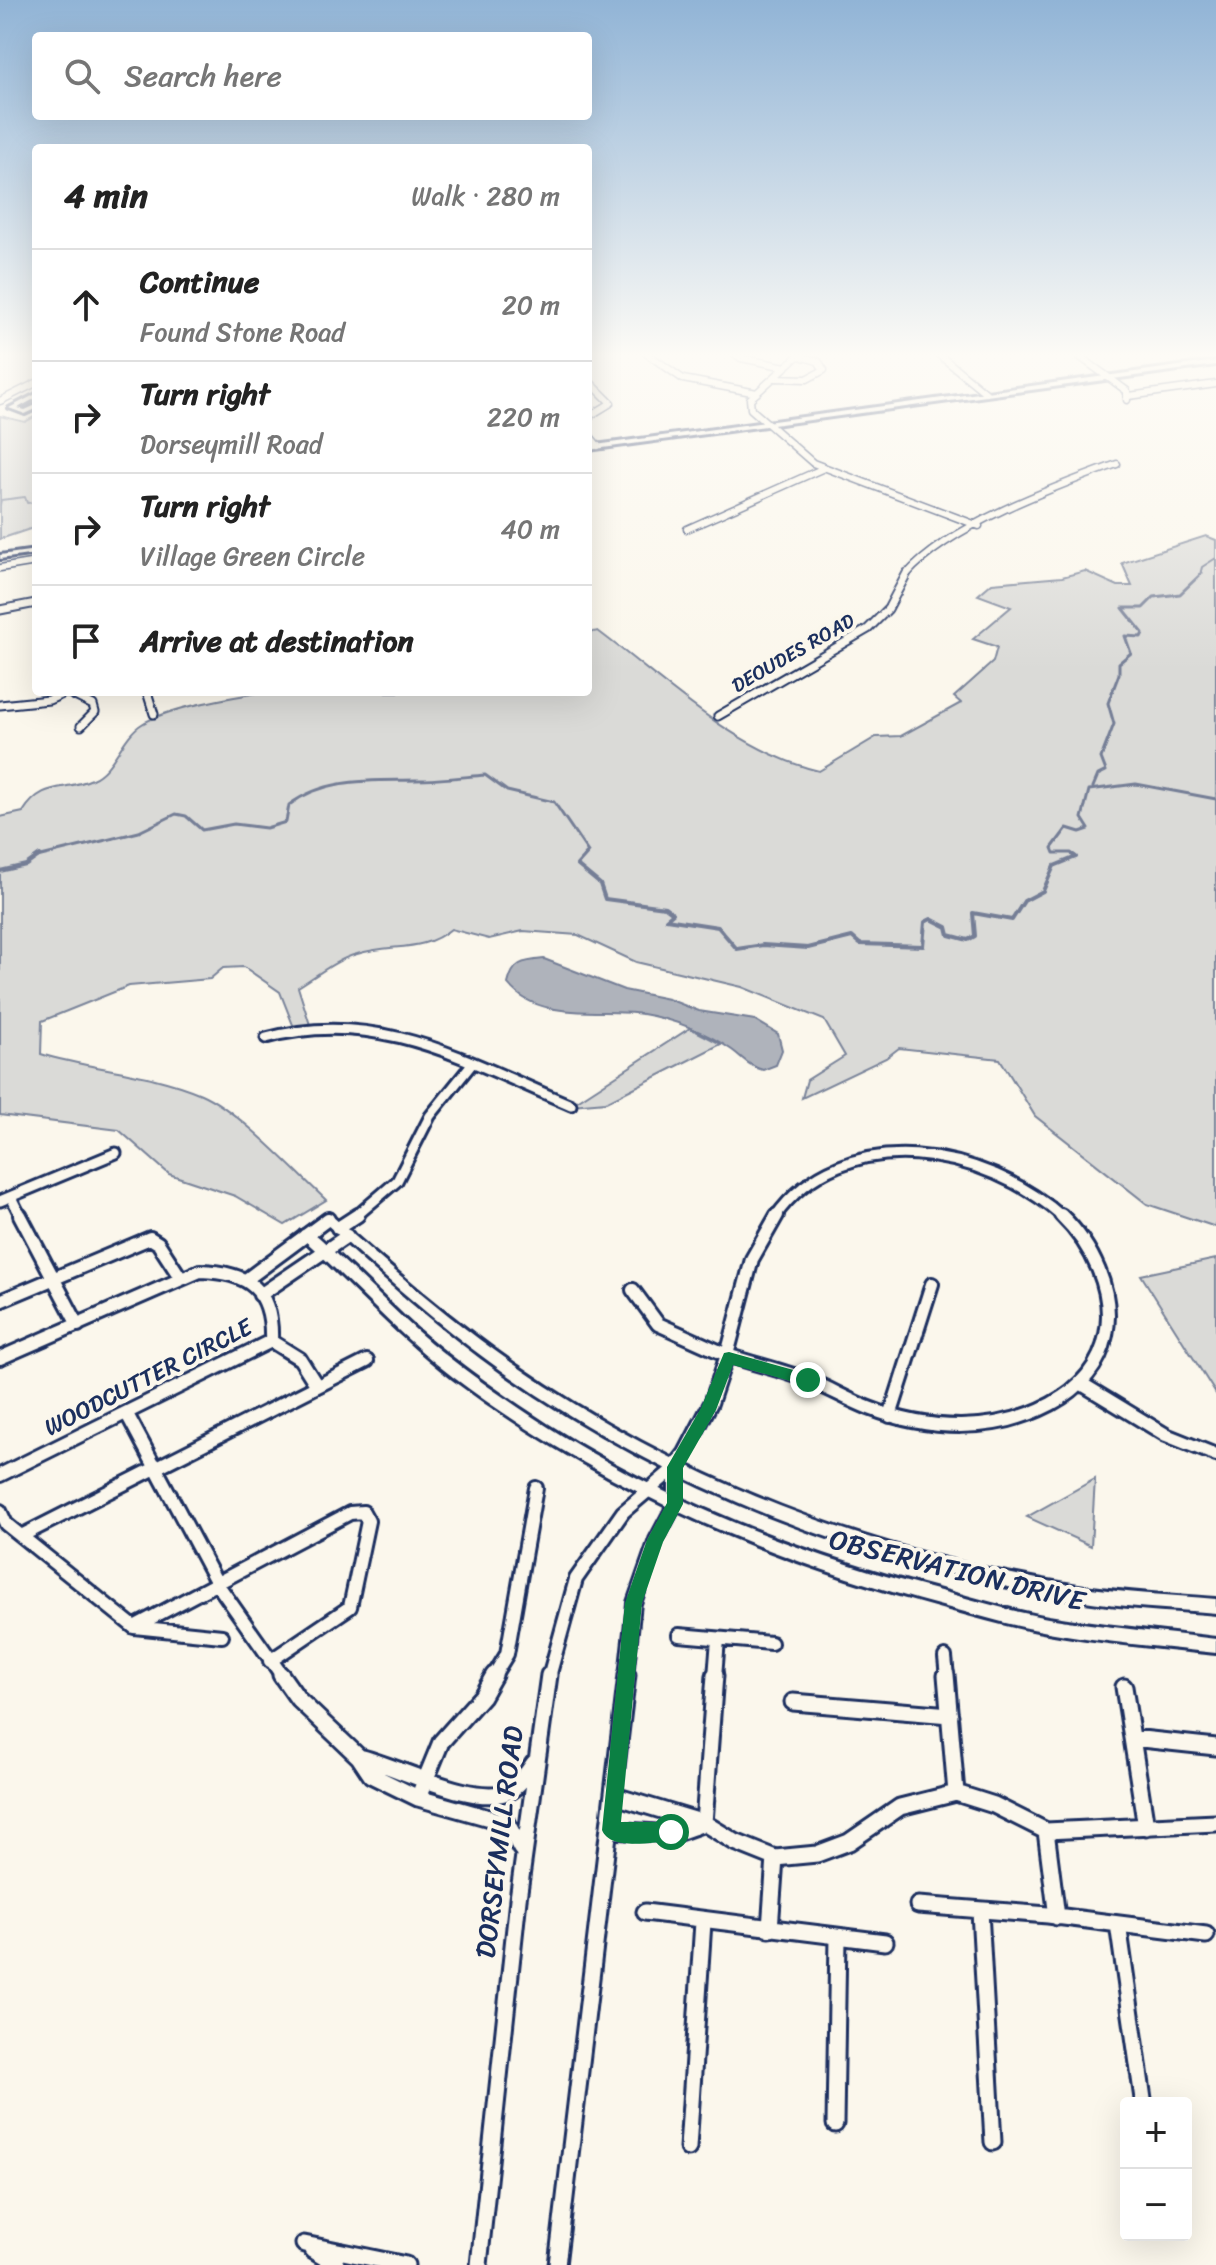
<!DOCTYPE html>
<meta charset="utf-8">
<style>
body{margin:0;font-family:Sriracha,sans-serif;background:#f6f6f6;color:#222}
.controls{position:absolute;right:24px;bottom:24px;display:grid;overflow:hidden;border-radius:8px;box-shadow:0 8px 32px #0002}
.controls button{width:72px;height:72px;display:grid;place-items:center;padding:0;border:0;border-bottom:2px solid #e0e0e0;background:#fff;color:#222;font:40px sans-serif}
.stop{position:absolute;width:24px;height:24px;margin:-18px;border:6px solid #0b8043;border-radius:50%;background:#fff}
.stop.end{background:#0b8043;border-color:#fff;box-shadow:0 2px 8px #0008}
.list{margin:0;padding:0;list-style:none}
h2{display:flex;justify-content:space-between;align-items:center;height:104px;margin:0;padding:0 32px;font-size:34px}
h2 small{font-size:26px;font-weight:400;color:#767676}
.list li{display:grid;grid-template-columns:52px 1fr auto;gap:24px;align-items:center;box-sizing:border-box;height:112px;padding:0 32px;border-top:2px solid #e0e0e0}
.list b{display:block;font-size:30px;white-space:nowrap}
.list p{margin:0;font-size:26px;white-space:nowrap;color:#767676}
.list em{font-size:26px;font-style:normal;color:#767676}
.icon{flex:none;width:44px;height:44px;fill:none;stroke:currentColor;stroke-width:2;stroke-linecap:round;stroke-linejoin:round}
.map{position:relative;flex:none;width:1216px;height:2265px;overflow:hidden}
.search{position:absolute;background:#fff;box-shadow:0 8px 32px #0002;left:32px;top:32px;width:560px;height:88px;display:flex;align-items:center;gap:20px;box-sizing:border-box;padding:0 28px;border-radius:8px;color:#767676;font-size:30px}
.panel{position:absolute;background:#fff;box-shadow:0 8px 32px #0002;left:32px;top:144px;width:560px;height:552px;border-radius:8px}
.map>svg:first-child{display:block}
.green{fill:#dadad7;stroke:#7a849a;stroke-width:2}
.water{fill:#afb3bb;stroke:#747e96;stroke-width:2}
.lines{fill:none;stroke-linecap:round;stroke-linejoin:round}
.stream-far2{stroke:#747e96;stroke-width:2}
.stream-far1{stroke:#747e96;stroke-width:3}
.stream{stroke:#747e96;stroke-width:4}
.minor-far4-casing{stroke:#1b2f5e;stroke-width:9}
.minor-far3-casing{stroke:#1b2f5e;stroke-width:11}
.minor-far2-casing{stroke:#1b2f5e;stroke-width:15}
.minor-far1-casing{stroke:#1b2f5e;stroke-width:18}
.minor-casing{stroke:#1b2f5e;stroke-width:21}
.tertiary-casing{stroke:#1b2f5e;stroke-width:6}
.minor-far4{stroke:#fbf7ec;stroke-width:6}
.minor-far3{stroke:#fbf7ec;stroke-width:7}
.minor-far2{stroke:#fbf7ec;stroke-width:9}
.minor-far1{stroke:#fbf7ec;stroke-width:12}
.minor{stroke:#fbf7ec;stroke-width:15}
.tertiary{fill:#fbf7ec;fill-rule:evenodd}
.route{fill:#0b8043}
.labels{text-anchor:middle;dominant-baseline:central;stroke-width:8;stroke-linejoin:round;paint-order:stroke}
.far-street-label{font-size:20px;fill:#1b2f5e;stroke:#fbf7ec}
.street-label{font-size:24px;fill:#1b2f5e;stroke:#fbf7ec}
.near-street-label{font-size:28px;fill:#1b2f5e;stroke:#fbf7ec}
</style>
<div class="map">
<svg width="1216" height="2265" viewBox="0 0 1216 2265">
<rect width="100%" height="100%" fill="#fbf7ec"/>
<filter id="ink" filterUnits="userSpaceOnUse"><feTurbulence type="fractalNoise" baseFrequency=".0125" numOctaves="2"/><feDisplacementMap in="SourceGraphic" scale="16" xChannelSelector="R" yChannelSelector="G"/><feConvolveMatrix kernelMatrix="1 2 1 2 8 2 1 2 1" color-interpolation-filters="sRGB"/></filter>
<g filter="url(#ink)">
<path class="green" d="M0,416L25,422L36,416V527L0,539Z
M1206,536L1216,540V1227L1147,1204L1035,1116L1000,1059L899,1048L886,1058L802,1098L807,1080L845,1056L824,1020L742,987L636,962L578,935L523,931L489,939L451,929C422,953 393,943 357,954C337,959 316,976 298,987L311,1028L295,1030L280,992L244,967L223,968L210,979L129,986L42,1021L41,1054C93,1070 150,1072 201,1094C238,1110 295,1171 326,1200L285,1225L235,1196L169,1174L119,1130L0,1115V817L23,812C43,780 64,792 92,779C114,770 122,736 142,724C170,707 229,698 262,692H588V633L598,631C666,682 735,751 819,771L876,737L901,736L961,703L954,697L993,662L997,647L973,639L1011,607L978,595L992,583L1062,577L1085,571L1118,586H1132L1122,563Z
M690,1028L721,1044L606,1102L571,1105Z
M1216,1259V1394L1141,1275Z
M1095,1479L1091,1546L1027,1517Z"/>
<path class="water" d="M544,959L624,990L668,999L699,1011L755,1020L778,1034L782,1050L776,1065L763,1070C749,1066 743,1058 732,1050C706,1032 673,1019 642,1014C600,1008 538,1022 508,984C513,962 522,961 544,959Z"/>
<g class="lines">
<path class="stream-far2" d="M0,505L1,500L25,497L27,503L36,502
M1200,575L1202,567L1216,558"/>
<path class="stream-far1" d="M1093,787L1098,775L1106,771L1101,758L1114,724L1108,703L1119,674V663L1131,653L1125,636L1141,637L1143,633L1123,608H1143L1154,597L1180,594L1202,573
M37,857L139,832L176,814L186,816L202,830L234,824L266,828L286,822L289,805C326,777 372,781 416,780C439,780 462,777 485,775L507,791L554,802L588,852L584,857
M1076,857L1071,853H1054L1052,848L1067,828L1080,832L1089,829L1082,818L1089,790L1136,784L1216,799"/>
<path class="stream" d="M586,855L577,865L600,884L605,899L665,907L673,913L666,919L718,927L737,949L763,945L808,948L852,937L860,944L923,946L925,922L931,919L947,927L949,935L968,940L975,936L973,913L1012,920L1024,901L1043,891L1054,866L1076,857L1073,855
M0,871L26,865L40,855"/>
<g class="minor-far4-casing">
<path id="minor-far4" d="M646,353L683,379L757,393
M734,353L741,358L786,367
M801,353L750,399L751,409L813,463L979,526
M937,353L986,393
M1075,353L1127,391V400
M775,378L807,379L824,370L818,361L799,356
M588,380L611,403L588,417
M1129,396L1216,384
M0,401L36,383
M588,434L598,446
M687,529L824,468
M0,568L36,562
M906,575C950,525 1054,487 1117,464"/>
</g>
<g class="minor-far3-casing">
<path id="minor-far3" d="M0,610L36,603
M147,692L154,714
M0,705L49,700L67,692L93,705L95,712L81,726
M718,716L868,629L888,609L907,573"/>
</g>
<g class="minor-far2-casing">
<path id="minor-far2" d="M266,1038C379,1007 470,1063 571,1105
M11,1197L21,1217
M0,1201L116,1153
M355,1217L397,1181L430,1116L471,1065
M775,1217C844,1120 986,1148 1063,1217"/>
</g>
<g class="minor-far1-casing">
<path id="minor-far1" d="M20,1215L78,1325
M338,1228L358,1215
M247,1279L328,1219
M633,1290L658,1324L727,1355
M260,1295L347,1236
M0,1301L150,1238L158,1243L180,1277
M271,1341L300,1359L317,1386
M727,1355C754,1364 781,1370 808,1380C829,1388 848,1400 869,1408C928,1431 994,1434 1051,1404C1079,1389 1100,1366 1106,1335C1115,1291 1092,1245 1061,1215
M727,1355L752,1259L777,1215
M0,1358L200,1271C249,1272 273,1290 271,1341L0,1475
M1082,1384L1166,1435L1216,1455
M127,1414L218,1585L283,1677
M890,1416L932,1284
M0,1511L6,1524L134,1627L222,1636
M21,1536L367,1361
M134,1627L350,1513L363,1512L368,1521L350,1607L270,1661
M679,1635L771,1643
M945,1657L947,1677
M493,1677L507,1654L536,1488
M549,1677L576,1579L623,1512L670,1472L685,1453L711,1403L727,1355
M626,1677L634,1603L656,1540L675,1504V1467
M715,1677L718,1639"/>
</g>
<g class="minor-casing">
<path id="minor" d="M281,1675L298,1699L359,1757L371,1775L418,1798L507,1823L521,1849
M946,1675L956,1793
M1124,1687L1146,1827
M793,1702L950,1715
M1132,1738L1216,1747
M359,1757C395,1765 476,1808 509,1791C520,1785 527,1773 534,1763
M615,1796L704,1823L735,1842L775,1858L817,1854L849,1842L900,1807L956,1793L994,1805L1046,1831L1216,1823
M418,1798L441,1742L482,1696L494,1675
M704,1823L715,1675
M611,1830L673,1834L704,1823
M1046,1831L1057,1917
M918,1905L1048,1915L1206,1935
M980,1911L993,2142
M645,1912L885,1942
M1118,1924L1143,2099
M770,1929L775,1858
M835,2124L838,1937
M688,2148L703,1922
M304,2244L406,2265
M312,2250L337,2265
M479,2265L518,1899L549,1675
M557,2265L627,1675"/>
</g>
<g class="tertiary-casing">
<path id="tertiary" d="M1216,361V365L588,450V446Z
M36,394V398L18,408L25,410L36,405V409L25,414L9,408Z
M36,550V554L0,559V555Z
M328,1214L332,1216C391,1268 450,1320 515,1365C683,1482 875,1554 1078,1586C1123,1593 1170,1595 1216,1599V1613C1170,1609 1123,1607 1078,1600C872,1567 675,1492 505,1373C440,1327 382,1275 324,1222L322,1219L324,1216Z
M306,1229C318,1234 329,1247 338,1256C360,1276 382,1298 404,1319C439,1352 478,1380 518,1407C648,1496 797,1554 948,1593C981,1602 1014,1612 1048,1618C1104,1627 1160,1632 1216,1639V1653C1160,1647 1104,1642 1048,1632C1012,1626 977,1615 942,1606C767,1560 598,1486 453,1377C398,1335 352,1283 301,1237L300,1234L301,1231Z"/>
</g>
<use href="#minor-far4" class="minor-far4"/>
<use href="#minor-far3" class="minor-far3"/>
<use href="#minor-far2" class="minor-far2"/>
<use href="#minor-far1" class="minor-far1"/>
<use href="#minor" class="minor"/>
<use href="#tertiary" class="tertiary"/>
</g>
</g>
<linearGradient id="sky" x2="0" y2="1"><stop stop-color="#91b4d6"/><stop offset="0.53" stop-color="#fdfbf6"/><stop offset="1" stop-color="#fdfbf6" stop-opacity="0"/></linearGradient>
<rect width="1216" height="670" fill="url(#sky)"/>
<path class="route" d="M729,1352L808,1374L815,1380L808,1386L733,1365L716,1410L683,1468V1504L663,1542L642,1603L621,1822H671L680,1832L671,1841C653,1842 610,1851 602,1830L625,1603L647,1540L667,1503V1467L701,1408L724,1353Z"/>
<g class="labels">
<g class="far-street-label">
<text transform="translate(793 653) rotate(-30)">DEOUDES ROAD</text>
</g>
<g class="street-label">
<text transform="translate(148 1377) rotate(-27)">WOODCUTTER CIRCLE</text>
</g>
<g class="near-street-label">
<text transform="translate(957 1570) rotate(14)">OBSERVATION DRIVE</text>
<text transform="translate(499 1842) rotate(-83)">DORSEYMILL ROAD</text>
</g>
</g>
</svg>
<div class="controls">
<button>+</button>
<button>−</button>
</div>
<div class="stop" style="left:671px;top:1832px"></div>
<div class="stop end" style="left:808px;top:1380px"></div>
<div class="search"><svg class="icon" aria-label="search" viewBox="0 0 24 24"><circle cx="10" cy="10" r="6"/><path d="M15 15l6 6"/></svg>Search here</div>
<section class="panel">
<h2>4 min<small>Walk · 280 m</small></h2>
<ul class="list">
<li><svg class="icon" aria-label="ahead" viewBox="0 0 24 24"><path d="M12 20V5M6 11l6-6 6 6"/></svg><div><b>Continue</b><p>Found Stone Road</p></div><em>20 m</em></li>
<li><svg class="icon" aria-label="right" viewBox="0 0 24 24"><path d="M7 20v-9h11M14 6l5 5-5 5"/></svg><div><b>Turn right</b><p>Dorseymill Road</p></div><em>220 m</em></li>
<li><svg class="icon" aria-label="right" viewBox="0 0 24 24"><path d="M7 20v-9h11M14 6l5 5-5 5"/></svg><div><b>Turn right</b><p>Village Green Circle</p></div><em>40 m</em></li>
<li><svg class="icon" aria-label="arrive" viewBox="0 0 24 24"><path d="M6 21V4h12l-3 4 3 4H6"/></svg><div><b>Arrive at destination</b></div></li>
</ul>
</section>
</div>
